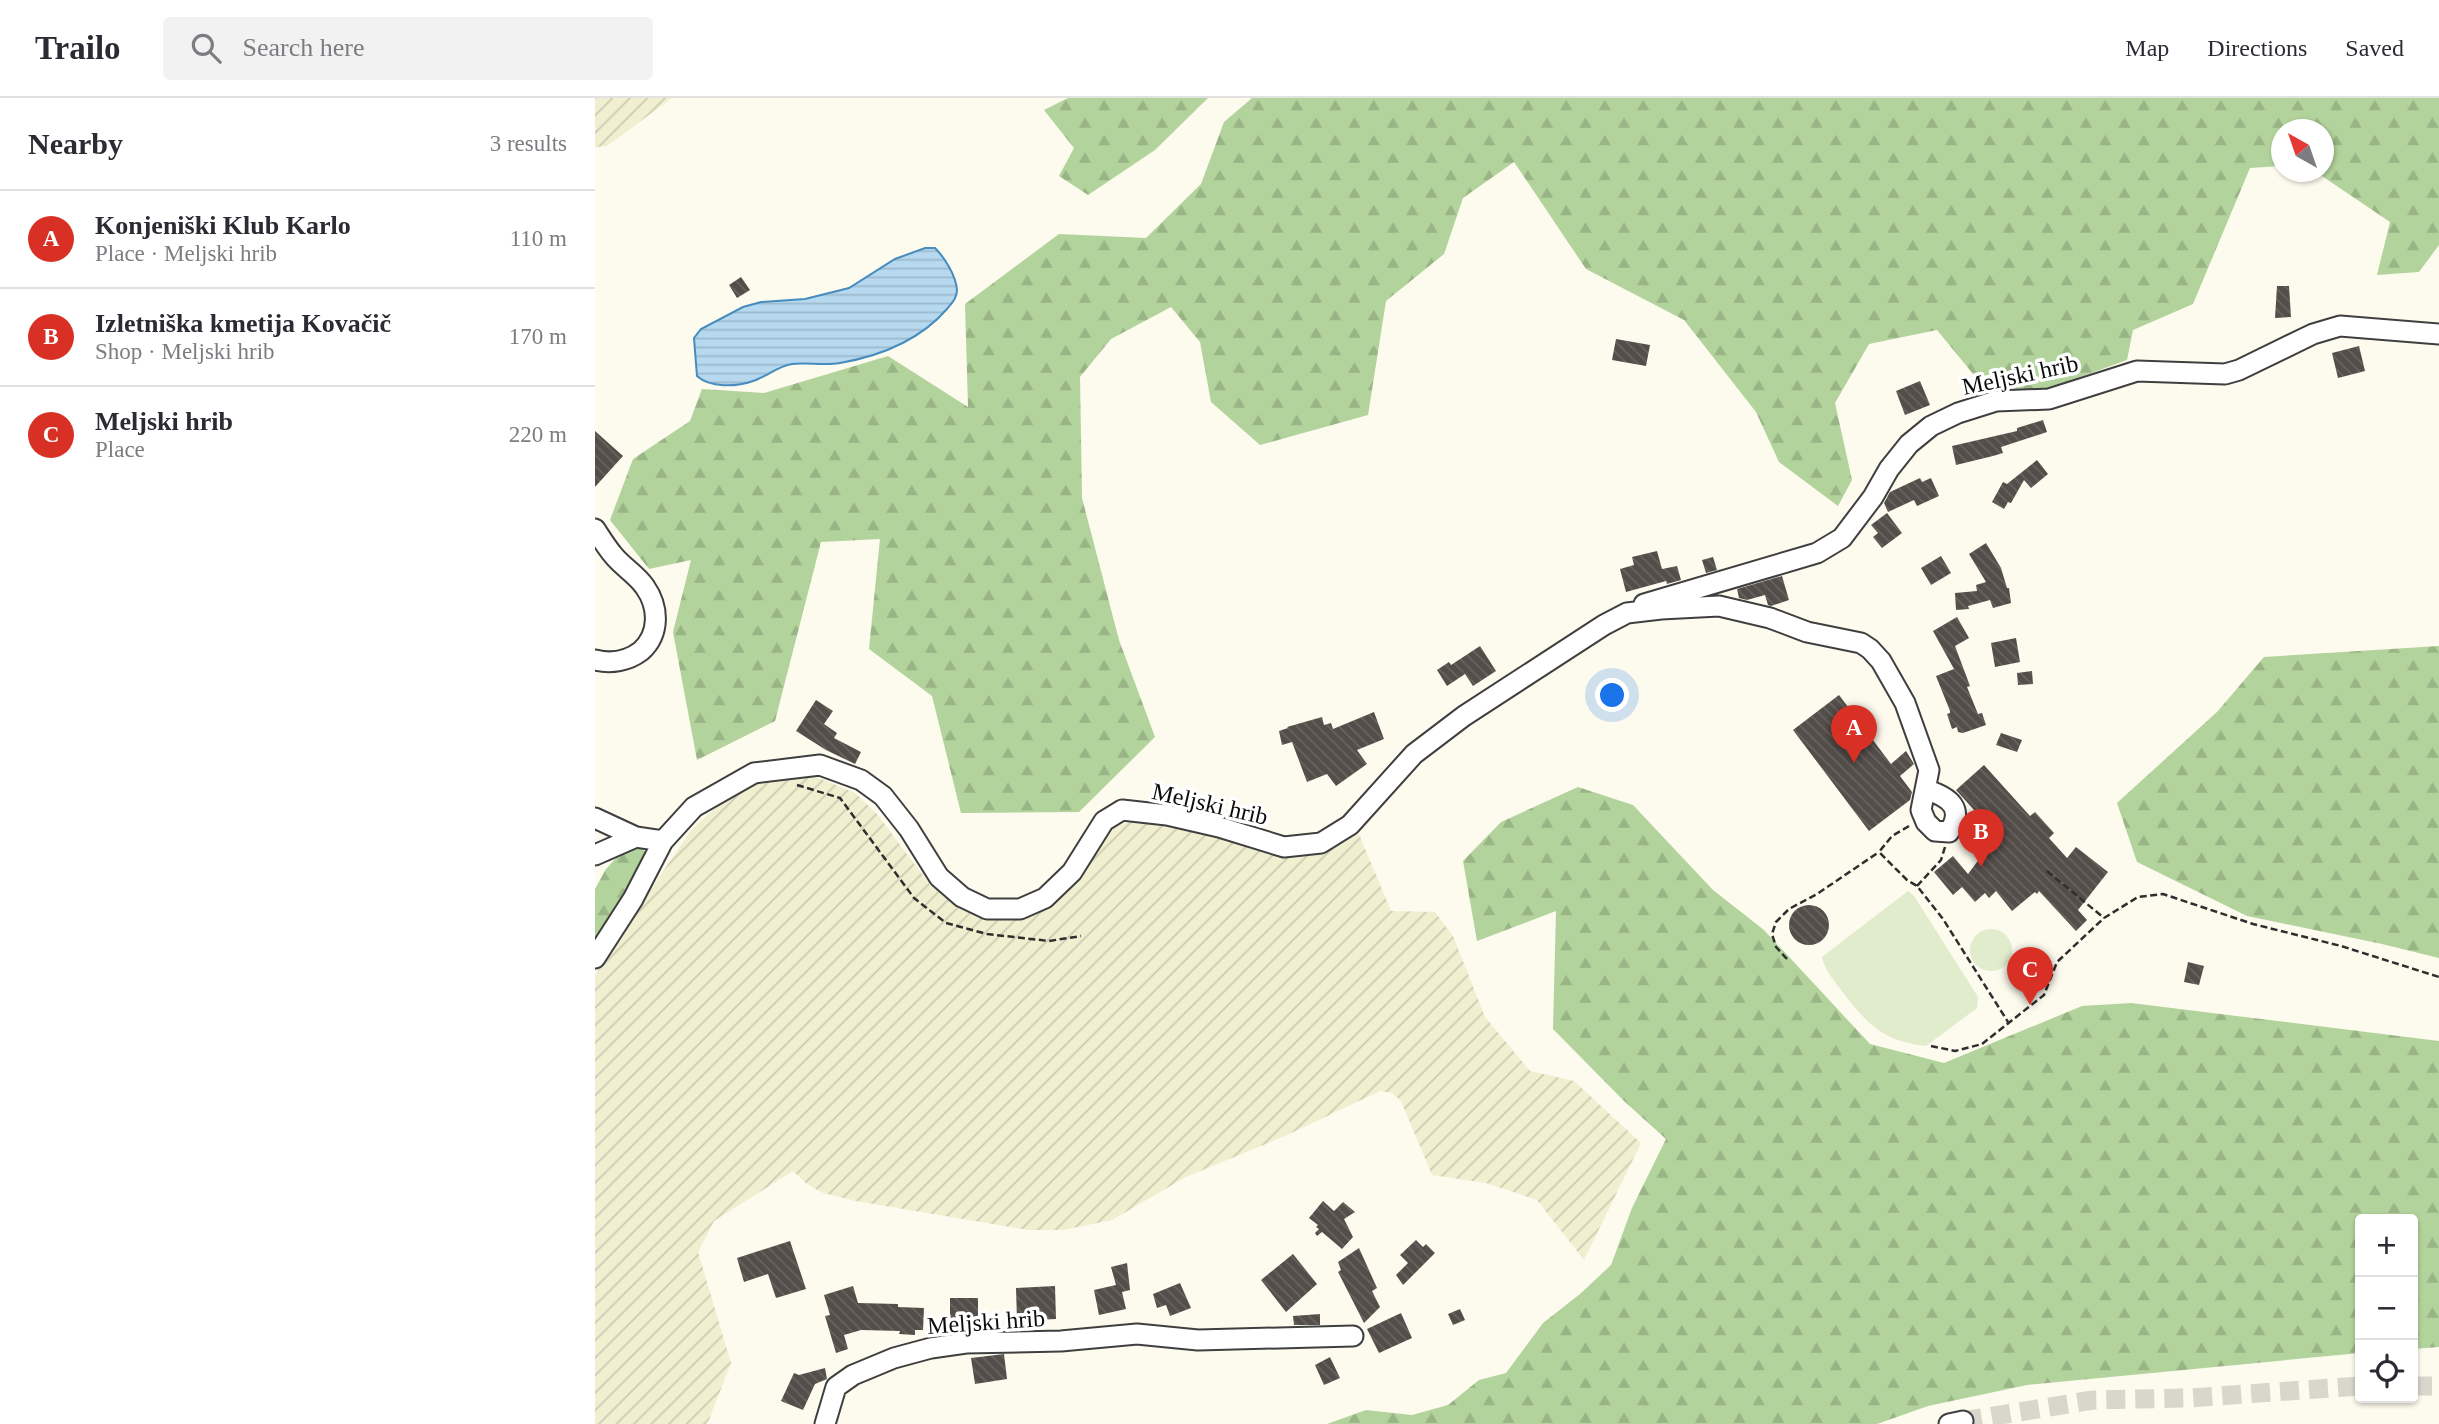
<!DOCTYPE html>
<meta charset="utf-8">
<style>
body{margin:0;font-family:Georgia,serif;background:#f2f2f3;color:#2b2b33}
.controls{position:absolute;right:21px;bottom:21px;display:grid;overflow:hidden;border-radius:7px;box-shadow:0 2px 5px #0004}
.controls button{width:63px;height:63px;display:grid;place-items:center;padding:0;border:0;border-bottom:2px solid #e1e1e2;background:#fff;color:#2b2b33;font:35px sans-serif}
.compass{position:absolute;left:1676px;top:21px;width:63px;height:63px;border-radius:50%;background:#fff;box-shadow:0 2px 5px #0004;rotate:320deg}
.you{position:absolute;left:1018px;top:598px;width:24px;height:24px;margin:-18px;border:5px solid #fff;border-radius:50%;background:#1a73e8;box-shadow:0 0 0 10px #1a73e833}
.badge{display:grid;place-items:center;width:46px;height:46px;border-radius:50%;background:#d93025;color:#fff;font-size:23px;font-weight:700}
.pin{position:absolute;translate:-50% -58px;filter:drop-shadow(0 2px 4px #0008)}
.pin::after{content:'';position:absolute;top:37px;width:24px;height:21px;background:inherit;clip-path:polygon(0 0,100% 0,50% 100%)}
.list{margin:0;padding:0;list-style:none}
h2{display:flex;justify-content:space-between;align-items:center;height:91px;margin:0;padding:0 28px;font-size:30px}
h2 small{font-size:23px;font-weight:400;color:#7c7c81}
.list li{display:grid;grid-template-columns:46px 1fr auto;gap:21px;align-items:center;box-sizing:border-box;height:98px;padding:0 28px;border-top:2px solid #e1e1e2}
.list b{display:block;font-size:26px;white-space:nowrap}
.list p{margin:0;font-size:23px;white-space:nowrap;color:#7c7c81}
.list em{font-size:23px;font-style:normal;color:#7c7c81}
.icon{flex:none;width:38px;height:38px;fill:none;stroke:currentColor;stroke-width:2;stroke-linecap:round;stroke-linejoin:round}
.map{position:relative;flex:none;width:1844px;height:1326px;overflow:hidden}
header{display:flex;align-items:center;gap:42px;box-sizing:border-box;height:98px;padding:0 35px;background:#fff;border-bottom:2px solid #e1e1e2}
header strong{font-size:33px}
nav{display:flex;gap:38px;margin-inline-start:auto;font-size:24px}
.search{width:490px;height:63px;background:#f2f2f3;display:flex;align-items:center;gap:18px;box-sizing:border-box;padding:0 24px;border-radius:7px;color:#7c7c81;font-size:26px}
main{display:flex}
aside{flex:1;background:#fff}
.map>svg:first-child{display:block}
.farmland{fill:url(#farmland-furrows)}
.forest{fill:url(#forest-firs)}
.pitch{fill:#e0eccc}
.water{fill:url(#water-rules);stroke:#468cbe;stroke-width:2}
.building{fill:url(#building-back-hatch)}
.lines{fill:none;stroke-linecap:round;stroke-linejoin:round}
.minor-tunnel{stroke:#d9d6cc;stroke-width:19;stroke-dasharray:19 10;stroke-linecap:butt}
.minor-casing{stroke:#3f3f3f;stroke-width:23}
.path{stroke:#2e2e2e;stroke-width:2.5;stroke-dasharray:7 3.5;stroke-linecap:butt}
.minor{stroke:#fff;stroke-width:19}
.labels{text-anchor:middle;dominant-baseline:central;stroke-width:7;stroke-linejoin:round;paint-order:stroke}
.street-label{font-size:24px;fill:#0c0c0c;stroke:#fff}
</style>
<header>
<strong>Trailo</strong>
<div class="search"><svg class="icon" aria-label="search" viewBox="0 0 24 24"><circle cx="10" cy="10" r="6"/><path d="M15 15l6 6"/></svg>Search here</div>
<nav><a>Map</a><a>Directions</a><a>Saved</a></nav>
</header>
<main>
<aside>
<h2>Nearby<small>3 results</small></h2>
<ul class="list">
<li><span class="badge">A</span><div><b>Konjeniški Klub Karlo</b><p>Place · Meljski hrib</p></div><em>110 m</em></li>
<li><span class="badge">B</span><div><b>Izletniška kmetija Kovačič</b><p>Shop · Meljski hrib</p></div><em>170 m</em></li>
<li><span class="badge">C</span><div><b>Meljski hrib</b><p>Place</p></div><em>220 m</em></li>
</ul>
</aside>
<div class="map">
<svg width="1844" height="1326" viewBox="0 0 1844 1326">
<defs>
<pattern id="farmland-furrows" width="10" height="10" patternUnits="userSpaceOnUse" patternTransform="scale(1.75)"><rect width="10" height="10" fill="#f0efd0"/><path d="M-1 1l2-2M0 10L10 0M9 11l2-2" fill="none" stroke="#cdccb1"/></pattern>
<pattern id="forest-firs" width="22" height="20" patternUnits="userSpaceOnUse" patternTransform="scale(1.75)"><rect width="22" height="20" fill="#b3d39c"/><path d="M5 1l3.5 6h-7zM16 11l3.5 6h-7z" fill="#99b485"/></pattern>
<pattern id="water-rules" width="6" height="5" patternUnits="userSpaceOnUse" patternTransform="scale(1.75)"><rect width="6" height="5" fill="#b7d9ef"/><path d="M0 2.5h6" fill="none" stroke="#9cb9cc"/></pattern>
<pattern id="building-back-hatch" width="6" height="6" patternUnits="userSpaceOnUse" patternTransform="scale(1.75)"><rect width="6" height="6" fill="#544e4a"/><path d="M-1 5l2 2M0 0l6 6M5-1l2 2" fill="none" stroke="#686360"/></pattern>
</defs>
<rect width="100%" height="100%" fill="#fdfaee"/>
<path class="farmland" d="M0,0H77L12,48L0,49Z
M175,678H219L260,695L282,716L335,787L362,809L389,820H426L512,732L539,722L572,724L693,754L738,751L764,736L796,813L840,814L858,838L890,919L935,973L979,983L1046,1045L989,1162L942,1102L891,1085L837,1077L806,1003L797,995L785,993L690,1038L591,1079L517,1122L468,1132H433L261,1103L228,1095L212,1086L198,1073L119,1123L103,1154L136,1265L114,1322L111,1326H0V878L11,858L96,732L143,690Z"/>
<path class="forest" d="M473,0H613L560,52L493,97L464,78L479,50L449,12Z
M657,0H1844V147L1824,174L1782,177L1795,124L1721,74H1728V32H1686V68L1655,70L1598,206L1538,232L1532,262L1452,291L1392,293L1342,232L1274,246L1240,305L1257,382L1243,408L1184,364L1161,314L1089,222L991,171L919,64L868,100L849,156L791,203L773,317L665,347L616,304L605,244L576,209L516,241L485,279L487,400L524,542L560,639L484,714L366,715L337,598L274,551L285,441L226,444L180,623L102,662L78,534L96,462L54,471L15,422L38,361L95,323L107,291L169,295L293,258L373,309L370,206L464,136L551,140L606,86L629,24Z
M1844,548V860L1787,846L1652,818L1542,764L1522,705L1622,614L1669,559Z
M983,689L1038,707L1118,792L1169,832L1275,946L1349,965L1487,908L1536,905L1844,943V1249L1818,1251V1121H1765V1255L1432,1287L1333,1308L1282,1326H732L771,1312L817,1317L853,1307L884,1282L911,1275L948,1225L985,1196L1016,1167L1037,1110L1071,1041L1029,1003L958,931L961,813L882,843L868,763L906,724Z
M35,745H42L51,755L38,787L0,844V791L11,771Z"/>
<path class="pitch" d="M1313,793L1319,798L1383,899L1382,910L1331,948C1286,943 1272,925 1246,892C1238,881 1230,872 1227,859Z
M1375 852a21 21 0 1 1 42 0a21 21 0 1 1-42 0Z"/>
<path class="water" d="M330,150H340C350,160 361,178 362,192C362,200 357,205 352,211C325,242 285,258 245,265C229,268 212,264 197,266C183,268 171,279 158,283C141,289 115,290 102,278L99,240L106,231L148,209L166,204L210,201L254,190L300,161Z"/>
<path class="building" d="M146,179L155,192L142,200L134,187Z
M1682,188H1694L1696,219L1680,220Z
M1021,241L1055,247L1051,268L1017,262Z
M1764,248L1770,273L1743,280L1737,255Z
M1325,283L1335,307L1310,317L1301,293Z
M1448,322L1452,334L1406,349L1408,355L1398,358L1361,367L1357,348L1422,333V330Z
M0,333L28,358L0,389Z
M1442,362L1453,376L1436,390L1429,382L1416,405L1413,404L1409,411L1397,404L1408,384L1412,386Z
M1325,380L1327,384L1336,380L1344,398L1322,408L1319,402L1293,414L1289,405L1295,394Z
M1292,415L1307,435L1287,450L1278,439L1283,435L1276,427Z
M1391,445L1406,470L1412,490H1414L1416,505L1398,510L1395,502L1373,508L1374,511L1361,512L1360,495L1382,493L1381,487L1391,484L1374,456Z
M1062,453L1067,471L1082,468L1086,482L1072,486L1071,483L1031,494L1025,471L1039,467L1037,459Z
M1346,458L1356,475L1336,487L1326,470Z
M1118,459L1122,472L1111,475L1107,462Z
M1187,478L1194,502L1176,508L1173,507L1170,497L1152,502L1144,500L1142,491Z
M1362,519L1374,540L1360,548L1375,588L1372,589L1383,616L1387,615L1391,627L1368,635L1363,634L1362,629L1357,631L1352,616L1355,615V613L1341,578L1359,571L1338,533Z
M1421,540L1425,564L1400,569L1396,545Z
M885,548L901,573L878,588L870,576L852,588L842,572L854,564L856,567Z
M1437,573L1438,586L1423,587L1422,575Z
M1244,597L1296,666L1311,653L1319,666L1305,678L1317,694L1315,702L1274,733L1198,632Z
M221,602L238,613L229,626L242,635L239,640L266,654L260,666L231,652L201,633Z
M779,614L789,641L762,652L772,666L741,688L732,676L712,684L697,644L687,647L684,633L693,630L692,629L727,619L729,627L736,625L738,631Z
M1406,635L1427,642L1422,654L1401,647Z
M1389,667L1435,718L1440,714L1459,735L1454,740L1472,760L1481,749L1513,774L1483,812L1492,822L1481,833L1444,793L1442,796L1440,794L1417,813L1401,793L1394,800L1390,795L1380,804L1367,789L1358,797L1339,774L1358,758L1373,776L1385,760L1406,742L1361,692Z
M1194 827a20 20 0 1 1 40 0a20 20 0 1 1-40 0Z
M1593,864L1609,868L1604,887L1589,884Z
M728,1103L739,1113L748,1104L760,1114L749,1121L758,1139L747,1151L727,1134L722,1138L720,1135L724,1131L721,1129L723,1127L714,1120Z
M821,1142L828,1149L831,1146L840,1155L808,1187L801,1177L813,1165L805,1157Z
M195,1143L211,1191L181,1200L173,1176L149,1184L142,1160Z
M764,1150L782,1190L777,1193L785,1209L769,1225L743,1174L746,1172L743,1164Z
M698,1156L722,1186L691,1214L666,1182Z
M532,1165L535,1192L527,1194L531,1211L504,1217L499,1192L521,1187L516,1169Z
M585,1185L596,1210L575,1218L571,1207L562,1210L558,1196Z
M258,1188L263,1205L303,1206V1209L329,1210L328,1232H320V1237L304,1236L305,1233L266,1232L249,1237L253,1251L241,1255L230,1218L235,1217L229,1197Z
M460,1188L461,1221L422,1223L421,1190Z
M355,1200H383V1229H355Z
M865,1211L870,1222L858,1227L853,1216Z
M806,1215L817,1240L784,1255L772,1231Z
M725,1216V1227H699L698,1218Z
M409,1256L412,1281L380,1286L376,1260Z
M735,1259L745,1280L729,1287L720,1267Z
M230,1270L232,1281L220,1286L208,1312L186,1303L199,1275L204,1277Z"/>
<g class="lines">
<path class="minor-tunnel" d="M1818,1288H1844
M1368,1323L1498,1302L1594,1300L1765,1288"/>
<g class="minor-casing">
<path id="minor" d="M0,431C6,440 12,450 19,458C28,469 42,477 50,489C64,509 65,536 46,553C33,563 16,566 0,562
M1049,506L1222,455L1247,440L1278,399L1294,371L1314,346L1336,328L1363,315L1401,303L1454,301L1542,273L1630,276L1644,272L1718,236L1745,228L1844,236
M0,720L41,739L68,743
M0,757L41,739
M0,860L38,801L68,743L99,709L159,675L225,667L266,682L288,698L314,731L344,779L367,799L392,811H425L450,800L477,774L509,723L527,712L572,717L624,729L689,749L726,745L755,727L819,656L869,618L1009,527L1032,515L1066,511L1124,508L1175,520L1212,534L1266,545L1275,551L1286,563L1310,605L1334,672L1326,712L1331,724L1340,733L1354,734C1370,710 1354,699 1332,692
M230,1326L241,1289L258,1277L299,1260L336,1250L371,1245L466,1243L542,1236L603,1242L758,1238
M1354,1326L1368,1323"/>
</g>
<path class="path" d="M202,687L245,700L319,800L351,825L392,836L454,843L486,838
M1314,728L1297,738L1284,754L1312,782L1322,788L1348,821L1413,924
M1452,773L1509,820
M1322,788L1346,762L1350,749
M1192,861L1181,849L1177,836L1181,824L1194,811L1222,796L1284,754
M1336,948L1360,953L1387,946L1449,897L1462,864L1509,820L1543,799L1568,796L1658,826L1746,848L1844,879"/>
<use href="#minor" class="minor"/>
</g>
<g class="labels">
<g class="street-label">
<text transform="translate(1425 277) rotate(-12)">Meljski hrib</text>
<text transform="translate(615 706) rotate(13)">Meljski hrib</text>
<text transform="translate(391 1224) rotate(-4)">Meljski hrib</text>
</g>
</g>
</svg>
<div class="controls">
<button>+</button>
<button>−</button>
<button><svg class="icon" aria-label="locate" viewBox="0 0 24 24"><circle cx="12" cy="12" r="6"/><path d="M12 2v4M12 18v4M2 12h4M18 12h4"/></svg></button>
</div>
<svg class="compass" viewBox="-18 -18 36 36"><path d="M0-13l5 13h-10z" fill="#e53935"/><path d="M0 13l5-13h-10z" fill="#7c7c81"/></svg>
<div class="you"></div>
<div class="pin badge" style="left:1259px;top:665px">A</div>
<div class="pin badge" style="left:1386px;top:769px">B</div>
<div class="pin badge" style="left:1435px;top:907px">C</div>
</div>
</main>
